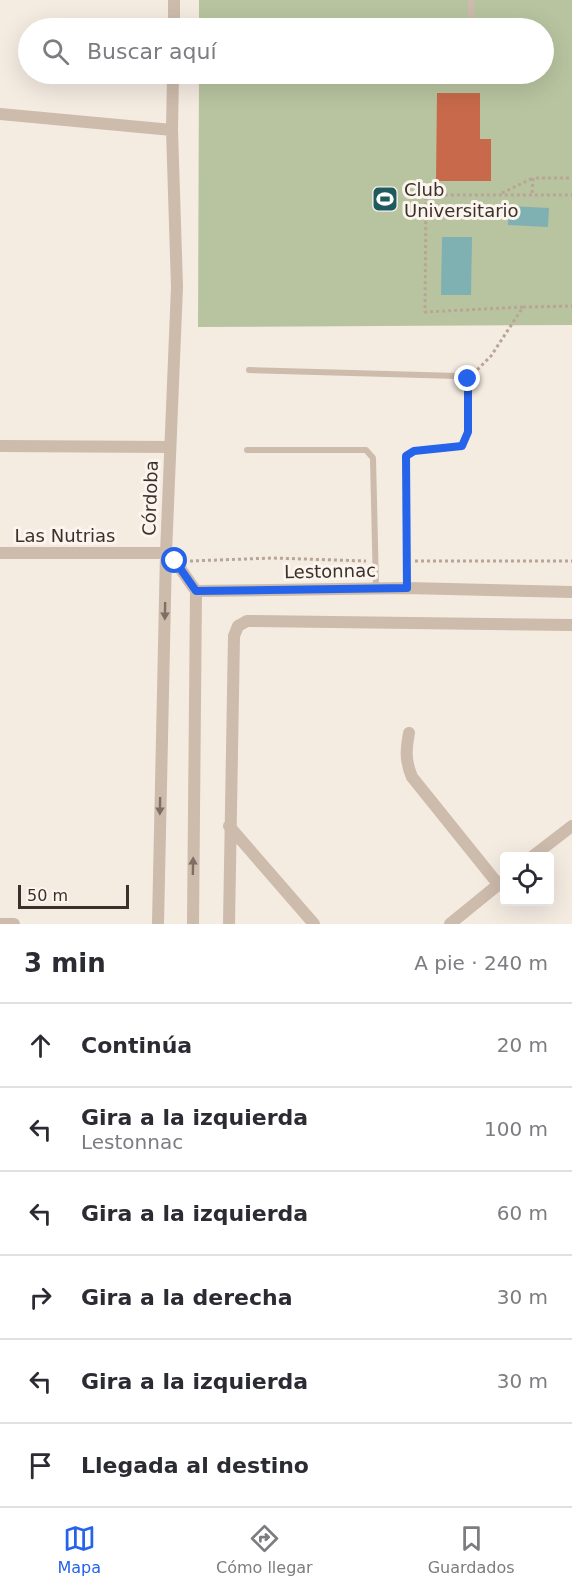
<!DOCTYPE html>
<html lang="es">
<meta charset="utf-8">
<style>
body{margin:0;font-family:"DejaVu Sans",sans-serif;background:#f7f7f7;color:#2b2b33}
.controls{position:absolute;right:18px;bottom:18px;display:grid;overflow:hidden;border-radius:6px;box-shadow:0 6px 24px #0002}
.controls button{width:54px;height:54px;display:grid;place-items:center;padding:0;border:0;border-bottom:2px solid #e1e1e2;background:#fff;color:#2b2b33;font:30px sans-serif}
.scale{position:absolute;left:18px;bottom:15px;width:111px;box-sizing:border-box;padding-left:6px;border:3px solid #3b302b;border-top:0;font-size:16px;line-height:21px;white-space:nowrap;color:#3b302b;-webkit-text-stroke:4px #fbf5ee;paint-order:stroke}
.stop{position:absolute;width:18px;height:18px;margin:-14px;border:4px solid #2563eb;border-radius:50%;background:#fff}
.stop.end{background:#2563eb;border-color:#fff;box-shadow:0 2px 6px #0008}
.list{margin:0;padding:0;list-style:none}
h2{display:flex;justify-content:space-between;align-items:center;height:78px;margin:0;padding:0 24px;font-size:26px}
h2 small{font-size:20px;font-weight:400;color:#7c7c81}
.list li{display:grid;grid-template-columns:39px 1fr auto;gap:18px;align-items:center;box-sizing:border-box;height:84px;padding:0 24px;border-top:2px solid #e1e1e2}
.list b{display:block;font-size:22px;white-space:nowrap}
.list p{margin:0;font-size:20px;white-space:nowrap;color:#7c7c81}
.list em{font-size:20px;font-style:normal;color:#7c7c81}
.icon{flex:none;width:33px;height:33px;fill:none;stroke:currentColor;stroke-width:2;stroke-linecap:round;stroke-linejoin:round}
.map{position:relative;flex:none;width:572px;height:924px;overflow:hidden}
.search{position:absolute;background:#fff;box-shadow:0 6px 24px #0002;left:18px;right:18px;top:18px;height:66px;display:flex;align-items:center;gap:15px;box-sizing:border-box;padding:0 21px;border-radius:33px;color:#7c7c81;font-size:22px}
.sheet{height:582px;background:#fff}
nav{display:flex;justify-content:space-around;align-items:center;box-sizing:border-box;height:84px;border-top:2px solid #e1e1e2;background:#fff;font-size:16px;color:#7c7c81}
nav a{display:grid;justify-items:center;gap:3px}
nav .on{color:#2563eb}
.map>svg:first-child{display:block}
.green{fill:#b8c4a0}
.water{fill:#7fb0b2}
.building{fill:#c8694b}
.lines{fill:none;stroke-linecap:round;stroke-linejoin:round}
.path{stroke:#b9a596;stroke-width:3;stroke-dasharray:3 3;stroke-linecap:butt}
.lane{stroke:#cdbbac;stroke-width:6}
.street{stroke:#cdbbac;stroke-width:12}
.oneway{fill:#7d6f65}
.route{stroke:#2563eb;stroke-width:8}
.labels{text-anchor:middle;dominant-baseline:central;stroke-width:6;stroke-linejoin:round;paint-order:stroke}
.poi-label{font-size:18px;fill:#3b302b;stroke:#fbf5ee;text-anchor:start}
.street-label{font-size:18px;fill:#3b302b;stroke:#fbf5ee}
</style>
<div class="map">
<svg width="572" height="924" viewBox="0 0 572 924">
<rect width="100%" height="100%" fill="#f4ebe1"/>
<path class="green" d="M199,0H572V325L198,327L199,74H544V28H199Z"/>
<path class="water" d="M509,206L549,208L548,227L508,225Z
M442,237H472L471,295H441Z"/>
<path class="building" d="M437,93H480V139H491V181H436Z"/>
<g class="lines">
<path class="path" d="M502,193L533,178
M532,193L533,178H572
M523,307L425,312L426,195H572
M473,374L491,356L523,307L572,306
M190,561L273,558L366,561
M415,561H572"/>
<path class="lane" d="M471,28V0
M249,370L458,376L468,379V432L462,446L414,451L406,456L407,588
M247,450H366L373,458L376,588"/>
<path class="street" d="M174,28V0
M0,114L172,130
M0,446L170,447
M0,553H166
M166,553L175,561L196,591
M196,591L407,588L572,592
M409,733C406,749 405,761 412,777L498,884
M229,826L314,924
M533,856L572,826
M0,924H14
M158,924L166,553L177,287L172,130L173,74
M193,924L196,591
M229,924L234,636L238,626L247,621L572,625
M450,924L504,880"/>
</g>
<defs><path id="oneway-solid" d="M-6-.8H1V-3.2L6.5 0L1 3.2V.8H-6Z" transform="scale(1.5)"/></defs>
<g class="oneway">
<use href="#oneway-solid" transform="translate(165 611) rotate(91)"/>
<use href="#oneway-solid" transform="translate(160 806) rotate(91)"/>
<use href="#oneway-solid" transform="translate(193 866) rotate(-89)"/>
</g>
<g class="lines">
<path class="route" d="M175,561L196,591L407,588L406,456L414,451L462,446L468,432V379"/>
</g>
<defs>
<g id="stadium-square" transform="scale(1.35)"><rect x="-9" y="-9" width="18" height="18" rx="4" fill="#1f5a5e" stroke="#fbf5ee"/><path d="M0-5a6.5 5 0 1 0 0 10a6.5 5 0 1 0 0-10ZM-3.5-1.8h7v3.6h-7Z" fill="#fff"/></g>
</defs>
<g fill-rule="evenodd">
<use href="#stadium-square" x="385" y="199"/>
</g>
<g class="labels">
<g class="poi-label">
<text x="404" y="189">Club<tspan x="404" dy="21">Universitario</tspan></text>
</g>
<g class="street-label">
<text transform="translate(150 498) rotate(-88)">Córdoba</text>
<text x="65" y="535">Las Nutrias</text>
<text transform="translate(330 571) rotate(-1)">Lestonnac</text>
</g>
</g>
</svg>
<div class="controls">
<button><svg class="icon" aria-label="locate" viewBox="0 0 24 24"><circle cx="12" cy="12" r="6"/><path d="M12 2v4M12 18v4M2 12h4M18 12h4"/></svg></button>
</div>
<div class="scale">50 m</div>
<div class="stop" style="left:175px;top:561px"></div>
<div class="stop end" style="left:468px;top:379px"></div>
<div class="search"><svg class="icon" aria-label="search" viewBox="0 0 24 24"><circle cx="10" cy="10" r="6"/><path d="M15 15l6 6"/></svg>Buscar aquí</div>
</div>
<section class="sheet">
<h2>3 min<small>A pie · 240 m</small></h2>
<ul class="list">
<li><svg class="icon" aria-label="ahead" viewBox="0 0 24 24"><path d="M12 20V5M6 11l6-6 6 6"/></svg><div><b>Continúa</b></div><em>20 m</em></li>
<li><svg class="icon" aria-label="left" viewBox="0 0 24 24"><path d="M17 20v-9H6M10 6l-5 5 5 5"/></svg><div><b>Gira a la izquierda</b><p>Lestonnac</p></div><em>100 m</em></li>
<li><svg class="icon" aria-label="left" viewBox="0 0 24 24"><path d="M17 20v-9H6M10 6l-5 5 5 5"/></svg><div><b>Gira a la izquierda</b></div><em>60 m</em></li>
<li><svg class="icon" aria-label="right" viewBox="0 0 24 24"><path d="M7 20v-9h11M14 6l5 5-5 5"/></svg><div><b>Gira a la derecha</b></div><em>30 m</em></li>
<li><svg class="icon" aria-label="left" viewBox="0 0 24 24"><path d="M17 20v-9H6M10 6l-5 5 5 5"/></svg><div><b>Gira a la izquierda</b></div><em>30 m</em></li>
<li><svg class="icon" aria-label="arrive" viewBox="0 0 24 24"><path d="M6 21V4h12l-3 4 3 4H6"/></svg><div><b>Llegada al destino</b></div></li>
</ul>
</section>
<nav>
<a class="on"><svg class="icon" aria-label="map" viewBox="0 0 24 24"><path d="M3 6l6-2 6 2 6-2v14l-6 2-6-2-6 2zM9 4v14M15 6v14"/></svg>Mapa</a>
<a><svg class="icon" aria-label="directions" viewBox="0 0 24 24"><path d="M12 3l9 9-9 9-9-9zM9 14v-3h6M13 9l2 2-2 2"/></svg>Cómo llegar</a>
<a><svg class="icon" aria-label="saved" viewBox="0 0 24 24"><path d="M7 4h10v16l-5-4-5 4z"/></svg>Guardados</a>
</nav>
